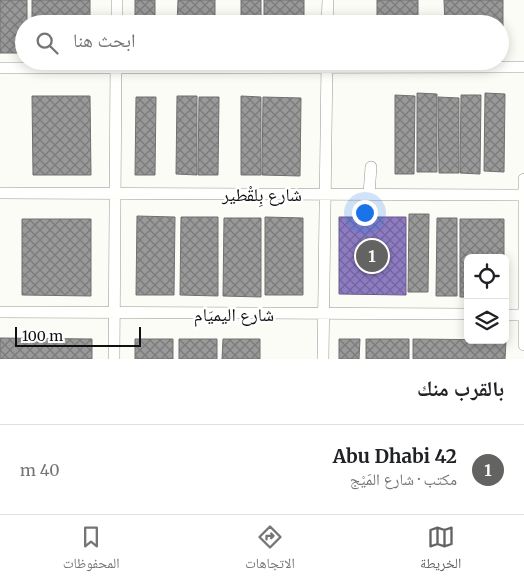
<!DOCTYPE html>
<html lang="ar">
<meta charset="utf-8">
<style>
body{margin:0;font-family:Merriweather,"Noto Naskh Arabic",serif;background:#f6f6f6;color:#202124;direction:rtl}
.controls{position:absolute;right:15px;bottom:15px;display:grid;overflow:hidden;border-radius:8px;box-shadow:0 2px 12px #0003}
.controls button{width:45px;height:45px;display:grid;place-items:center;padding:0;border:0;border-bottom:1px solid #e0e0e0;background:#fff;color:#202124;font:25px sans-serif}
.scale{position:absolute;left:15px;bottom:12px;width:126px;box-sizing:border-box;padding-left:5px;border:2px solid #101010;border-top:0;font-size:14px;line-height:18px;white-space:nowrap;color:#101010;-webkit-text-stroke:4px #fff;paint-order:stroke}
.you{position:absolute;left:364px;top:212px;width:18px;height:18px;margin:-12px;border:4px solid #fff;border-radius:50%;background:#1a73e8;box-shadow:0 0 0 8px #1a73e833}
.badge{display:grid;place-items:center;width:32px;height:32px;border-radius:50%;background:#636361;color:#fff;font-size:16px;font-weight:700}
.pin{position:absolute;translate:-50% -50%;border:2px solid #fff;box-shadow:0 1px 5px #0006}
.list{margin:0;padding:0;list-style:none}
h2{display:flex;justify-content:space-between;align-items:center;height:65px;margin:0;padding:0 20px;font-size:21px}
h2 small{font-size:16px;font-weight:400;color:#757577}
.list li{display:grid;grid-template-columns:32px 1fr auto;gap:15px;align-items:center;box-sizing:border-box;height:90px;padding:0 20px;border-top:1px solid #e0e0e0}
.list b{display:block;font-size:19px;white-space:nowrap}
.list p{margin:0;font-size:16px;white-space:nowrap;color:#757577}
.list em{font-size:16px;font-style:normal;color:#757577}
.icon{flex:none;width:28px;height:28px;fill:none;stroke:currentColor;stroke-width:2;stroke-linecap:round;stroke-linejoin:round}
.map{position:relative;flex:none;width:524px;height:359px;overflow:hidden;direction:ltr}
.search{position:absolute;background:#fff;box-shadow:0 2px 12px #0003;left:15px;right:15px;top:15px;height:55px;display:flex;align-items:center;gap:12px;box-sizing:border-box;padding:0 18px;border-radius:28px;color:#757577;font-size:19px}
.sheet{height:155px;background:#fff}
nav{display:flex;justify-content:space-around;align-items:center;box-sizing:border-box;height:70px;border-top:1px solid #e0e0e0;background:#fff;font-size:14px;color:#757577}
nav a{display:grid;justify-items:center;gap:2px}
nav .on{color:#636361}
.map>svg:first-child{display:block}
.offices{fill:url(#offices-cross-hatch);stroke:#685c8d}
.industry{fill:url(#industry-cross-hatch);stroke:#707070}
.lines{fill:none;stroke-linecap:round;stroke-linejoin:round}
.minor-casing{stroke:#969694;stroke-width:12}
.minor{stroke:#fffffe;stroke-width:11}
.labels{text-anchor:middle;dominant-baseline:central;stroke-width:5;stroke-linejoin:round;paint-order:stroke}
.street-label{font-size:18px;fill:#101010;stroke:#fff}
</style>
<div class="map">
<svg width="524" height="359" viewBox="0 0 524 359">
<defs>
<pattern id="offices-cross-hatch" width="8" height="8" patternUnits="userSpaceOnUse" patternTransform="scale(1.25)"><rect width="8" height="8" fill="#8e7cc3"/><path d="M0 0l8 8M0 8l8-8" fill="none" stroke="#73649d"/></pattern>
<pattern id="industry-cross-hatch" width="8" height="8" patternUnits="userSpaceOnUse" patternTransform="scale(1.25)"><rect width="8" height="8" fill="#999"/><path d="M0 0l8 8M0 8l8-8" fill="none" stroke="#7b7b7b"/></pattern>
</defs>
<rect width="100%" height="100%" fill="#fcfcf7"/>
<path class="offices" d="M339,217H406V295L339,294Z"/>
<path class="industry" d="M0,0H27V24H24V53H0Z
M32,0H90V24H32Z
M135,0H155V24H135Z
M178,0H215V24H177Z
M241,0H261V24H241Z
M264,0H304V24H264Z
M377,0H418V24H377Z
M444,0H503V53H500V24H445Z
M417,93L437,94V172H417Z
M485,93L505,94L504,172L484,171Z
M395,95L415,96L414,174H395Z
M461,95H481L480,174L460,173Z
M32,96H90L91,175H33Z
M177,96H197V175L176,174Z
M241,96L261,97V175H241Z
M136,97H156L155,175H135Z
M199,97H219L218,175H198Z
M263,97L301,98L300,176L262,175Z
M438,97L459,98V173H439Z
M409,214H429L428,292H408Z
M137,216L175,217L174,295H136Z
M181,217H218V296L180,295Z
M265,217L303,218V295H265Z
M224,218H261V297L223,296Z
M437,218H457V296H436Z
M22,219H91V296L22,295Z
M460,219H504V258H468V297H460Z
M0,338L92,339V359H0Z
M135,339H173V359H135Z
M179,339H217V359H179Z
M223,339H260V359H222Z
M339,339H360L359,359H339Z
M366,339H409V359H366Z
M413,339L506,340L505,359H413Z"/>
<g class="lines">
<g class="minor-casing">
<path id="minor" d="M117,24V0
M327,24L328,0
M0,68L524,67
M524,179V345
M0,193L524,195
M369,194L371,167
M0,312L468,314
M505,315H524
M114,359L116,61
M323,359L327,61"/>
</g>
<use href="#minor" class="minor"/>
</g>
<g class="labels">
<g class="street-label">
<text x="262" y="194">شارع بِلقْطير</text>
<text x="234" y="314">شارع اليميَام</text>
</g>
</g>
</svg>
<div class="controls">
<button><svg class="icon" aria-label="locate" viewBox="0 0 24 24"><circle cx="12" cy="12" r="6"/><path d="M12 2v4M12 18v4M2 12h4M18 12h4"/></svg></button>
<button><svg class="icon" aria-label="layers" viewBox="0 0 24 24"><path d="M12 4l9 5-9 5-9-5zM3 14l9 5 9-5"/></svg></button>
</div>
<div class="scale">100 m</div>
<div class="you"></div>
<div class="pin badge" style="left:372px;top:256px">1</div>
<div class="search"><svg class="icon" aria-label="search" viewBox="0 0 24 24"><circle cx="10" cy="10" r="6"/><path d="M15 15l6 6"/></svg>ابحث هنا</div>
</div>
<section class="sheet">
<h2>بالقرب منك<small></small></h2>
<ul class="list">
<li><span class="badge">1</span><div><b>42 Abu Dhabi</b><p>مكتب · شارع المَيْج</p></div><em>40 m</em></li>
</ul>
</section>
<nav>
<a class="on"><svg class="icon" aria-label="map" viewBox="0 0 24 24"><path d="M3 6l6-2 6 2 6-2v14l-6 2-6-2-6 2zM9 4v14M15 6v14"/></svg>الخريطة</a>
<a><svg class="icon" aria-label="directions" viewBox="0 0 24 24"><path d="M12 3l9 9-9 9-9-9zM9 14v-3h6M13 9l2 2-2 2"/></svg>الاتجاهات</a>
<a><svg class="icon" aria-label="saved" viewBox="0 0 24 24"><path d="M7 4h10v16l-5-4-5 4z"/></svg>المحفوظات</a>
</nav>
